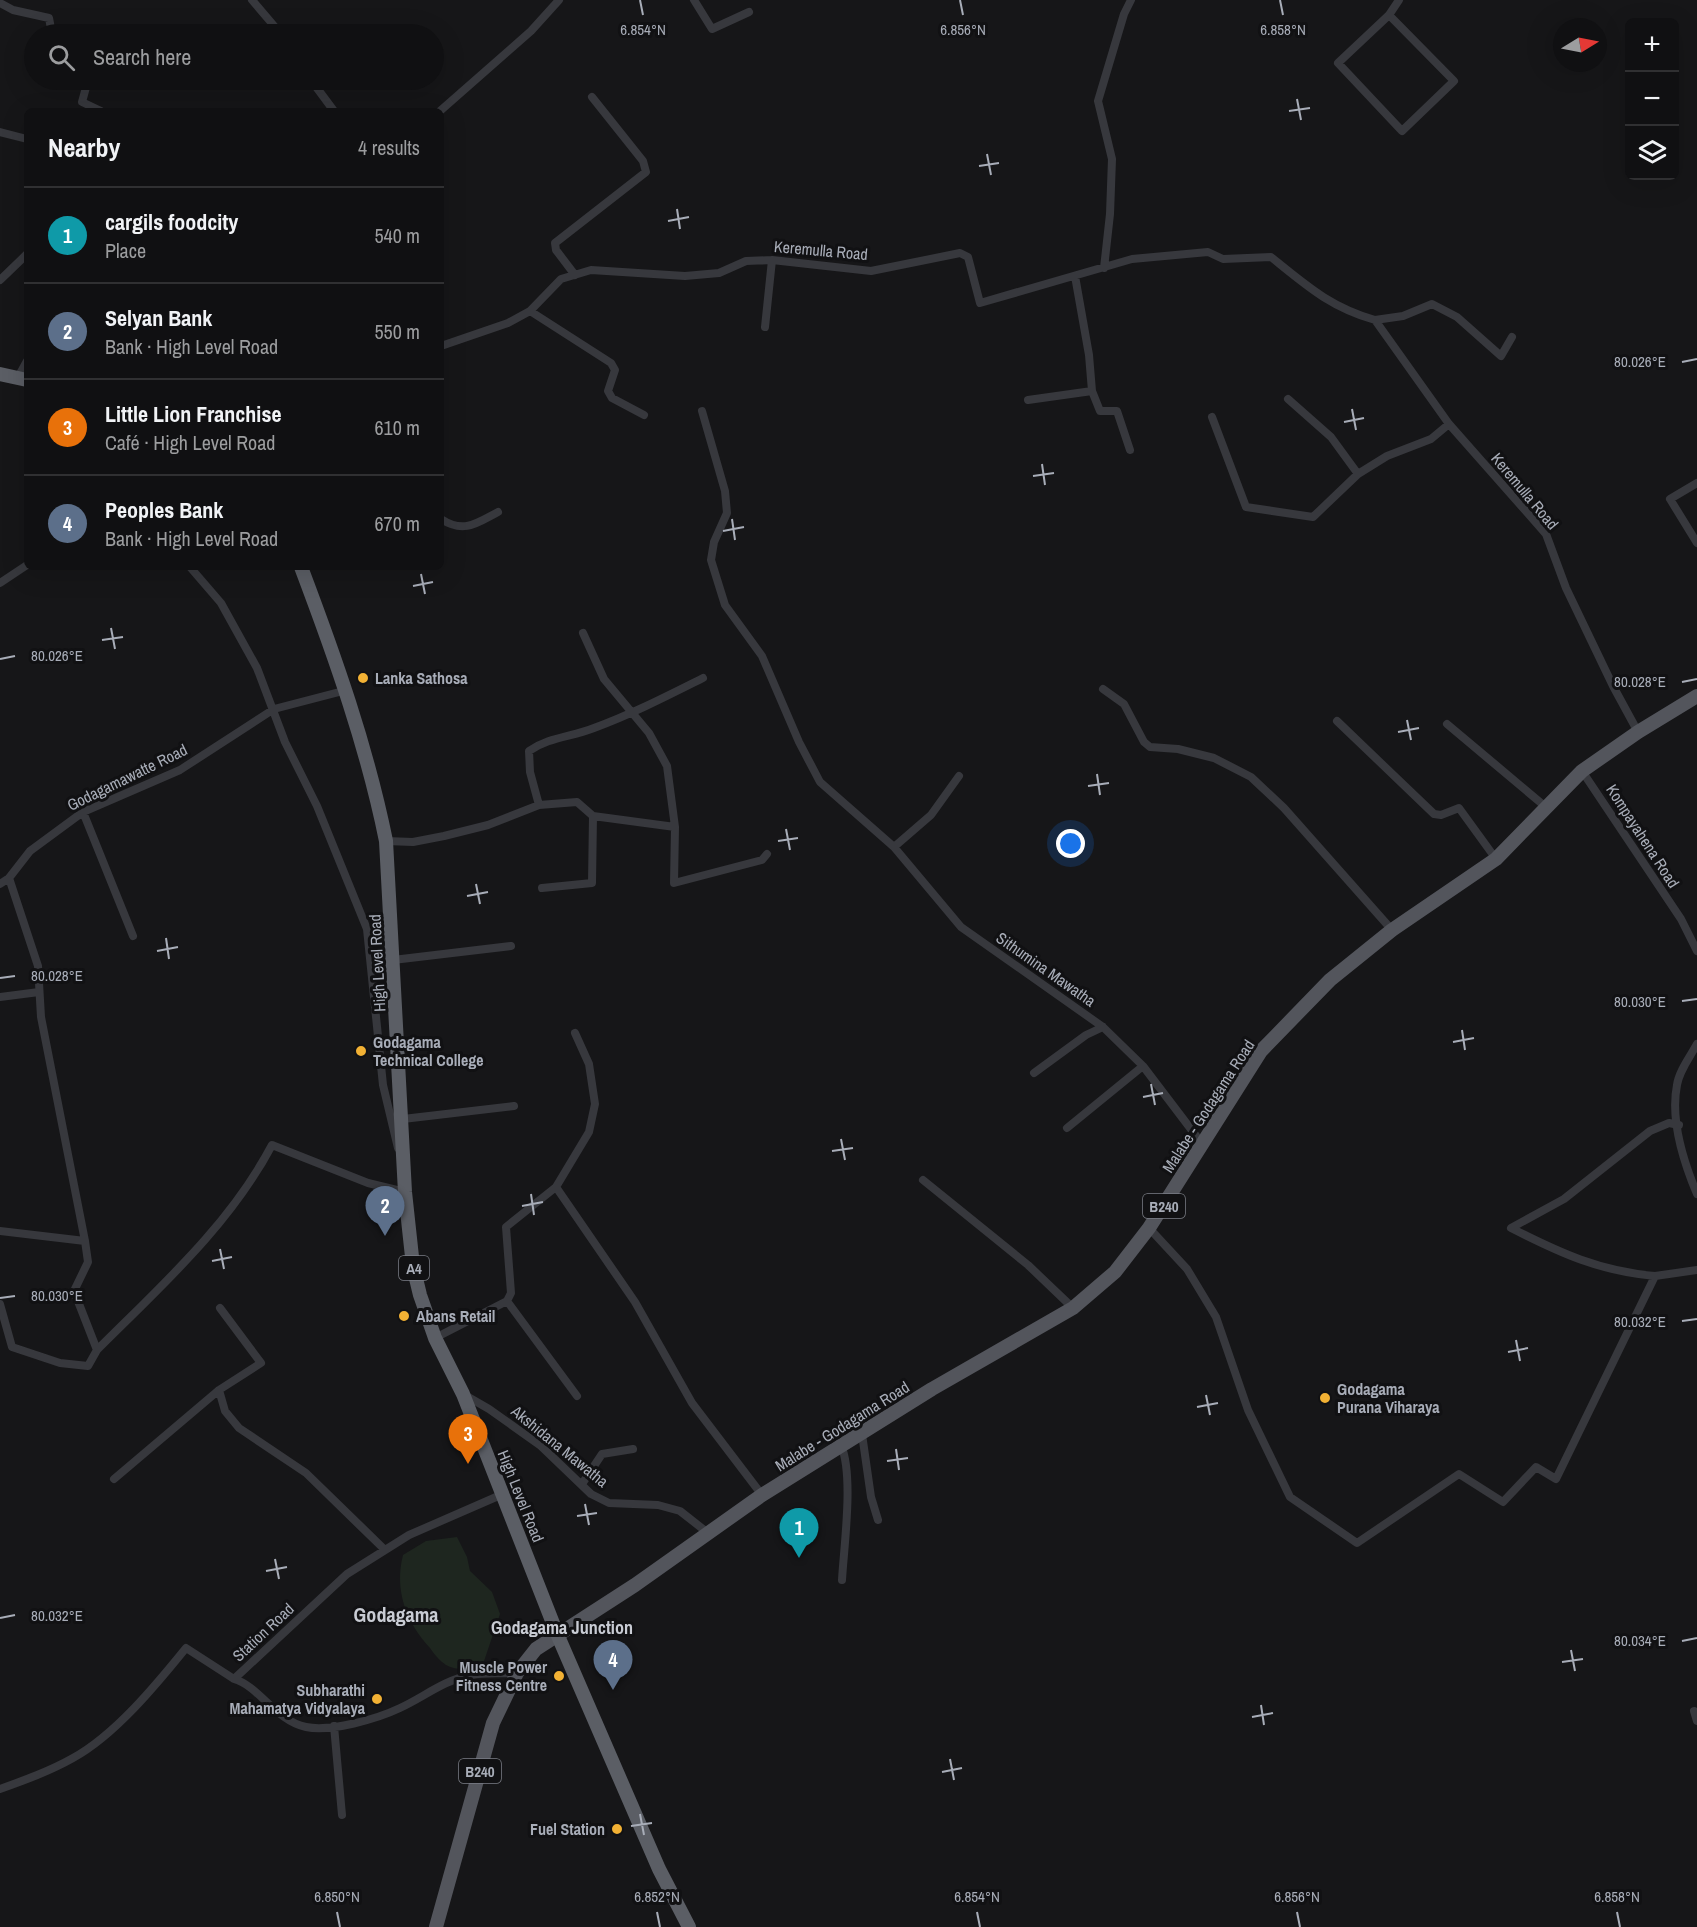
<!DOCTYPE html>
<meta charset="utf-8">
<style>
body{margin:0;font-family:"Archivo Narrow",sans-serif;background:#19191b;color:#f1f3f6}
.controls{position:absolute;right:18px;top:18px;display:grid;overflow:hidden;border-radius:9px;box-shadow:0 6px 24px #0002}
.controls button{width:54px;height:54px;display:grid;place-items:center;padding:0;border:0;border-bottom:2px solid #303032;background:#101012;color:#f1f3f6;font:30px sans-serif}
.compass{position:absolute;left:1553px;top:18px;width:54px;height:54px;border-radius:50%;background:#101012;box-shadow:0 6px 24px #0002;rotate:80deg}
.you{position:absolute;left:1071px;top:844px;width:21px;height:21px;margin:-15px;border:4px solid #fff;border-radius:50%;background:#1a73e8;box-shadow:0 0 0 9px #1a73e833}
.badge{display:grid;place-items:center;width:39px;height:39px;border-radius:50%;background:#8c9099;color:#fff;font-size:20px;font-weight:700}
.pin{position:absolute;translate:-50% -50px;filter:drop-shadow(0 2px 3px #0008)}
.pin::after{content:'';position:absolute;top:32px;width:21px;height:18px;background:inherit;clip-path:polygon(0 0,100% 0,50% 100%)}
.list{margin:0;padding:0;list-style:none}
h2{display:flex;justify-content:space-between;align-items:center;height:78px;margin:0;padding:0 24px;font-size:26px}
h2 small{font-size:20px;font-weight:400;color:#9c9d9f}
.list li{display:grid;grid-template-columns:39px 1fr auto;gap:18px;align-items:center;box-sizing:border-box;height:96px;padding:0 24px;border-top:2px solid #303032}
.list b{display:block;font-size:22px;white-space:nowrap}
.list p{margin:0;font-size:20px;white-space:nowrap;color:#9c9d9f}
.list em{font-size:20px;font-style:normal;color:#9c9d9f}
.icon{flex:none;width:33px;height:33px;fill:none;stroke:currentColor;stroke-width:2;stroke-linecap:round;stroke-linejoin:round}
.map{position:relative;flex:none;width:1697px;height:1927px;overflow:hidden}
.search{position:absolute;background:#101012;box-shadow:0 6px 24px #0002;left:24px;top:24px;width:420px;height:66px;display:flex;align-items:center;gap:15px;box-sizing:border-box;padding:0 21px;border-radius:33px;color:#9c9d9f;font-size:22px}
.panel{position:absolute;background:#101012;box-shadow:0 6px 24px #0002;left:24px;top:108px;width:420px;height:462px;border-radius:9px}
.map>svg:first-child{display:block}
.green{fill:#1e261f}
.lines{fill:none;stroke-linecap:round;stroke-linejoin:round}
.minor{stroke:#37383d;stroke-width:8}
.primary{stroke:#53555c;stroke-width:14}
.trunk{stroke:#5b5e65;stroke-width:14}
.ticks{fill:none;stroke:#a8adb8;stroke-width:2}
.poi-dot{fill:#f2b134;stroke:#111113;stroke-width:2}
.labels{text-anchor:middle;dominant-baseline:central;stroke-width:6;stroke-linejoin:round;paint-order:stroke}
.shield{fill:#111113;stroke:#7b7e86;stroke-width:1.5}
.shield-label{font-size:15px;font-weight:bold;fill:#a8adb8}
.street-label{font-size:16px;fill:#a8adb8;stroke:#111113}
.poi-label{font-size:16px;font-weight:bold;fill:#a8adb8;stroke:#111113;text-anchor:start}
.neighbourhood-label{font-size:18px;font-weight:bold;fill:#c9ccd4;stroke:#111113}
.quarter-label{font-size:20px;font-weight:bold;fill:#c9ccd4;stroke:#111113}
.ticks-label{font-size:15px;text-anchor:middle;fill:#a8adb8;stroke:#111113;stroke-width:6;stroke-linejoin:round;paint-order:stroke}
</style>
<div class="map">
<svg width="1697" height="1927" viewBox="0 0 1697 1927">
<rect width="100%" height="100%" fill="#161618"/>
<path class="green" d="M457,1537L467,1557L470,1571L492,1592L500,1614L482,1667C471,1669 457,1671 446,1665C440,1661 434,1654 430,1648C406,1622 394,1590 403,1555L426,1541Z"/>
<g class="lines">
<path class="minor" d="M252,0L281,34
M694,0L712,29L749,12
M0,3L13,10L49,18L52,34
M1389,15L1454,81L1402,131L1338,63L1389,15L1399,0
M88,80L82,102L101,111
M311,80L334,111
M440,111L531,31L559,0
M0,132L27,139
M1104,268L1110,214L1112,159L1098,101L1124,14L1131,0
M575,275L556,250L555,243L646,172L643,161L592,97
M1075,276L1089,355L1092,391L1100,411H1117L1130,450
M0,280L27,254
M530,311L611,363L615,370L608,391L612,398L644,415
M765,327L772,260
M1512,337L1501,356L1457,317L1432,304L1403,316L1375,320L1449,424L1546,534L1566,588L1613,686L1638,732
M441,346L508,323L530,311L561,279L591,270L685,276L719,273L746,261L772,260L871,271L960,253L968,257L980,303L1132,259L1208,252L1223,259L1271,257C1307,286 1330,307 1375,320
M17,379L27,361
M1288,399L1331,437L1358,474L1387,456L1431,439L1449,424
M1028,400L1092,391
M702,411L725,491L727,513L714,542L711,560L725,605L762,656L799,742L820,782L894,847L961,927L1103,1027L1143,1066L1203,1145
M1212,417L1246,507L1313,517L1358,474
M1697,483L1670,499L1697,543
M441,519C464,534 477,523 498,512
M190,567L221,603L257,668L285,742L317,806L367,929L383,1085L398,1148
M0,583L27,565
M583,633L604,679L649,733L667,766L675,827
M1103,689L1124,704L1144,742L1150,747L1178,749L1214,758L1251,777L1284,808L1392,930
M1337,721L1434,814L1441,815L1459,808L1496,859
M1447,724L1547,808
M1582,771L1681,919L1697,951
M539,805L530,772L529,751C549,737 571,737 594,728C632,714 667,696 703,678
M83,812L133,936
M593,816L675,827L674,883L762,860L767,854
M386,841L413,842L444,836L488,825L539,805L577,802L593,816L592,883L542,888
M894,847L931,815L959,776
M9,878L38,966L41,1017L85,1241L88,1262L74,1291L97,1350C161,1286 229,1226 272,1145L368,1183L405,1192
M0,884L9,878L30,851L83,812L180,770L274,709L347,690
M393,960L511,946
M0,997L39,992
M1697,1044C1690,1057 1679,1071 1677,1085C1670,1120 1684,1163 1697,1194
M1034,1073L1086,1035L1103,1027
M403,1119L514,1106
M1067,1128L1143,1066
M923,1180L1028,1265L1073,1308
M556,1187L635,1302L692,1403L762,1495
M1149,1228L1187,1269L1216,1317L1248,1410L1290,1497L1357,1543L1459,1474L1503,1502L1536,1467L1556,1479L1655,1276L1697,1270
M0,1231L85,1241
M1655,1276C1599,1271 1560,1253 1511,1228L1564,1199L1650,1131L1669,1123L1679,1125
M507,1301L577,1396
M0,1304L12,1347L60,1363L88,1366L97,1350
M435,1338L507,1301L511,1293L506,1227L556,1187L589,1132L595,1104L589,1064L575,1033
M219,1390L225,1411L239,1428L306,1473L385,1550
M463,1394L489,1409L541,1446L591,1494L609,1503L658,1505L680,1511L708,1533
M862,1434L871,1497L878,1520
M841,1445C854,1476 844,1545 842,1580
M114,1479L219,1390L261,1363L220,1308
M582,1484L602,1454L633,1449
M234,1679C259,1686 276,1721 306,1727C331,1732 377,1719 400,1708C424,1697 444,1680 471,1675C485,1672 502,1674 517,1673
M1694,1711L1697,1721
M334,1726L342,1815
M0,1789C25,1780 50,1771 73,1758C115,1735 156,1685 186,1648L234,1679L347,1574L409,1535L503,1494"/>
<path class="primary" d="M436,1927L493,1723L517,1673L536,1649L635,1585L762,1495L932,1389L1073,1308L1115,1272L1149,1228L1261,1051L1330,980L1392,930L1496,859L1582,771L1638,732L1697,696"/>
<path class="trunk" d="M0,374L27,380
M301,567C335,657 367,747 386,841L405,1192L413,1266L420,1295L435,1338L463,1394L558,1636L659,1869L689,1927"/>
</g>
<path class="ticks" d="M640,0L643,15M960,0L963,15M1280,0L1283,15M1297,99L1301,120M1289,111L1310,108M987,154L991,175M979,166L999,163M677,209L680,229M668,221L689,217M1682,362L1697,359M1352,409L1356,430M1344,422L1364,418M1042,464L1045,485M1033,476L1054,473M732,519L735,540M723,531L744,527M421,574L425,594M413,586L433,582M111,628L115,649M102,640L123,637M0,659L15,656M1682,682L1697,679M1407,720L1411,740M1398,732L1419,728M1097,774L1100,795M1088,786L1109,783M786,829L790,850M778,841L798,838M476,884L480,904M467,896L488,892M166,938L169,959M157,951L178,947M0,978L15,976M1682,1001L1697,999M1462,1030L1465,1050M1453,1042L1474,1038M1151,1084L1155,1105M1143,1097L1163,1093M841,1139L845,1160M832,1151L853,1148M531,1194L534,1215M522,1206L543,1202M220,1249L224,1269M212,1261L232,1257M0,1298L15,1296M1682,1321L1697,1319M1516,1340L1520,1361M1508,1352L1528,1348M1206,1395L1210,1415M1197,1407L1218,1403M896,1449L899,1470M887,1461L908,1458M585,1504L589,1525M577,1516L597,1513M275,1559L279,1579M266,1571L287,1567M0,1618L15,1615M1682,1641L1697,1638M1571,1650L1575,1671M1562,1662L1583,1659M1261,1705L1264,1725M1252,1717L1273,1713M950,1759L954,1780M942,1772L962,1768M640,1814L644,1835M631,1826L652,1823M337,1912L340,1927M657,1912L660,1927M977,1912L980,1927M1297,1912L1300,1927M1617,1912L1620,1927"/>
<g class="poi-dot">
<circle cx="363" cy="678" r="6"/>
<circle cx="361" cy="1051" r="6"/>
<circle cx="404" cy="1316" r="6"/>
<circle cx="1325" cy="1398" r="6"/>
<circle cx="559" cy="1676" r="6"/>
<circle cx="377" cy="1699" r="6"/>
<circle cx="617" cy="1829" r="6"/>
</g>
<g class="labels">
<g class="shield">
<rect x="1143" y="1194" width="42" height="24" rx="4.5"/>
<rect x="399" y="1256" width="30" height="24" rx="4.5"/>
<rect x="459" y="1759" width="42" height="24" rx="4.5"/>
</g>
<g class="shield-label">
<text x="1164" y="1206">B240</text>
<text x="414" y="1268">A4</text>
<text x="480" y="1771">B240</text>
</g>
<g class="street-label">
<text transform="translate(821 250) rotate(5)">Keremulla Road</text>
<text transform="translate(1525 491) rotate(50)">Keremulla Road</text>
<text transform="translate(127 777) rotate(-26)">Godagamawatte Road</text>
<text transform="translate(1643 836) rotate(57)">Kompayahena Road</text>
<text transform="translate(377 963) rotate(-93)">High Level Road</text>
<text transform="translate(1046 969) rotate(35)">Sithumina Mawatha</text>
<text transform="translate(1208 1106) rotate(-57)">Malabe - Godagama Road</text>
<text transform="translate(842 1426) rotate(-32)">Malabe - Godagama Road</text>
<text transform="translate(560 1446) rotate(39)">Akshidana Mawatha</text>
<text transform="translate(521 1496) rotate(68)">High Level Road</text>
<text transform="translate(263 1632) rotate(-43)">Station Road</text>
</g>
<g class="poi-label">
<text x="375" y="678">Lanka Sathosa</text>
<text x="373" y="1042">Godagama<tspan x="373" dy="18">Technical College</tspan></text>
<text x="416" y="1316">Abans Retail</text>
<text x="1337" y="1389">Godagama<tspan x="1337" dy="18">Purana Viharaya</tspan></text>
<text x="547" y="1667" text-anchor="end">Muscle Power<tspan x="547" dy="18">Fitness Centre</tspan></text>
<text x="365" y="1690" text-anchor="end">Subharathi<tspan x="365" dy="18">Mahamatya Vidyalaya</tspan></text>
<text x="605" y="1829" text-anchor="end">Fuel Station</text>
</g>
<g class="neighbourhood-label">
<text x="562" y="1627">Godagama Junction</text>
</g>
<g class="quarter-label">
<text x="396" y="1614">Godagama</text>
</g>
</g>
<g class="ticks-label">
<text x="643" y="35">6.854°N</text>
<text x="963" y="35">6.856°N</text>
<text x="1283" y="35">6.858°N</text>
<text x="1640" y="367">80.026°E</text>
<text x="57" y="661">80.026°E</text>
<text x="1640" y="687">80.028°E</text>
<text x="57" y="981">80.028°E</text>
<text x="1640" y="1007">80.030°E</text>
<text x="57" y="1301">80.030°E</text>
<text x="1640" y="1327">80.032°E</text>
<text x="57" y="1621">80.032°E</text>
<text x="1640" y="1646">80.034°E</text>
<text x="337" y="1902">6.850°N</text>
<text x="657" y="1902">6.852°N</text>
<text x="977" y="1902">6.854°N</text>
<text x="1297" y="1902">6.856°N</text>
<text x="1617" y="1902">6.858°N</text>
</g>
</svg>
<div class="controls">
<button>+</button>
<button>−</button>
<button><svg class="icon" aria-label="layers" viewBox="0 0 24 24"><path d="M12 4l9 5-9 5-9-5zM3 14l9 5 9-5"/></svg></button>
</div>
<svg class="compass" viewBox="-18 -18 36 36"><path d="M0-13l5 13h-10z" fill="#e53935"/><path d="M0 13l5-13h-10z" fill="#9c9d9f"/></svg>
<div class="you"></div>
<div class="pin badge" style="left:799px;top:1558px;background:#0f9aa8">1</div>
<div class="pin badge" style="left:385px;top:1236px;background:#5c6f8a">2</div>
<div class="pin badge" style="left:468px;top:1464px;background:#e8710a">3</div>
<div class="pin badge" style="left:613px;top:1690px;background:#5c6f8a">4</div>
<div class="search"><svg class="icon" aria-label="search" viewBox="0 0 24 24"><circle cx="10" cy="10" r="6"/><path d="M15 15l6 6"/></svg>Search here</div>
<section class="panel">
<h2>Nearby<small>4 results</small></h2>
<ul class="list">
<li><span class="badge" style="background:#0f9aa8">1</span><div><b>cargils foodcity</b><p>Place</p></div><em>540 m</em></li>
<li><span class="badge" style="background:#5c6f8a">2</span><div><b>Selyan Bank</b><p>Bank · High Level Road</p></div><em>550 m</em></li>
<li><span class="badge" style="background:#e8710a">3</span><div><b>Little Lion Franchise</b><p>Café · High Level Road</p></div><em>610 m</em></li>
<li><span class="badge" style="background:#5c6f8a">4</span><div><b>Peoples Bank</b><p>Bank · High Level Road</p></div><em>670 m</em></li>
</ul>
</section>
</div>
